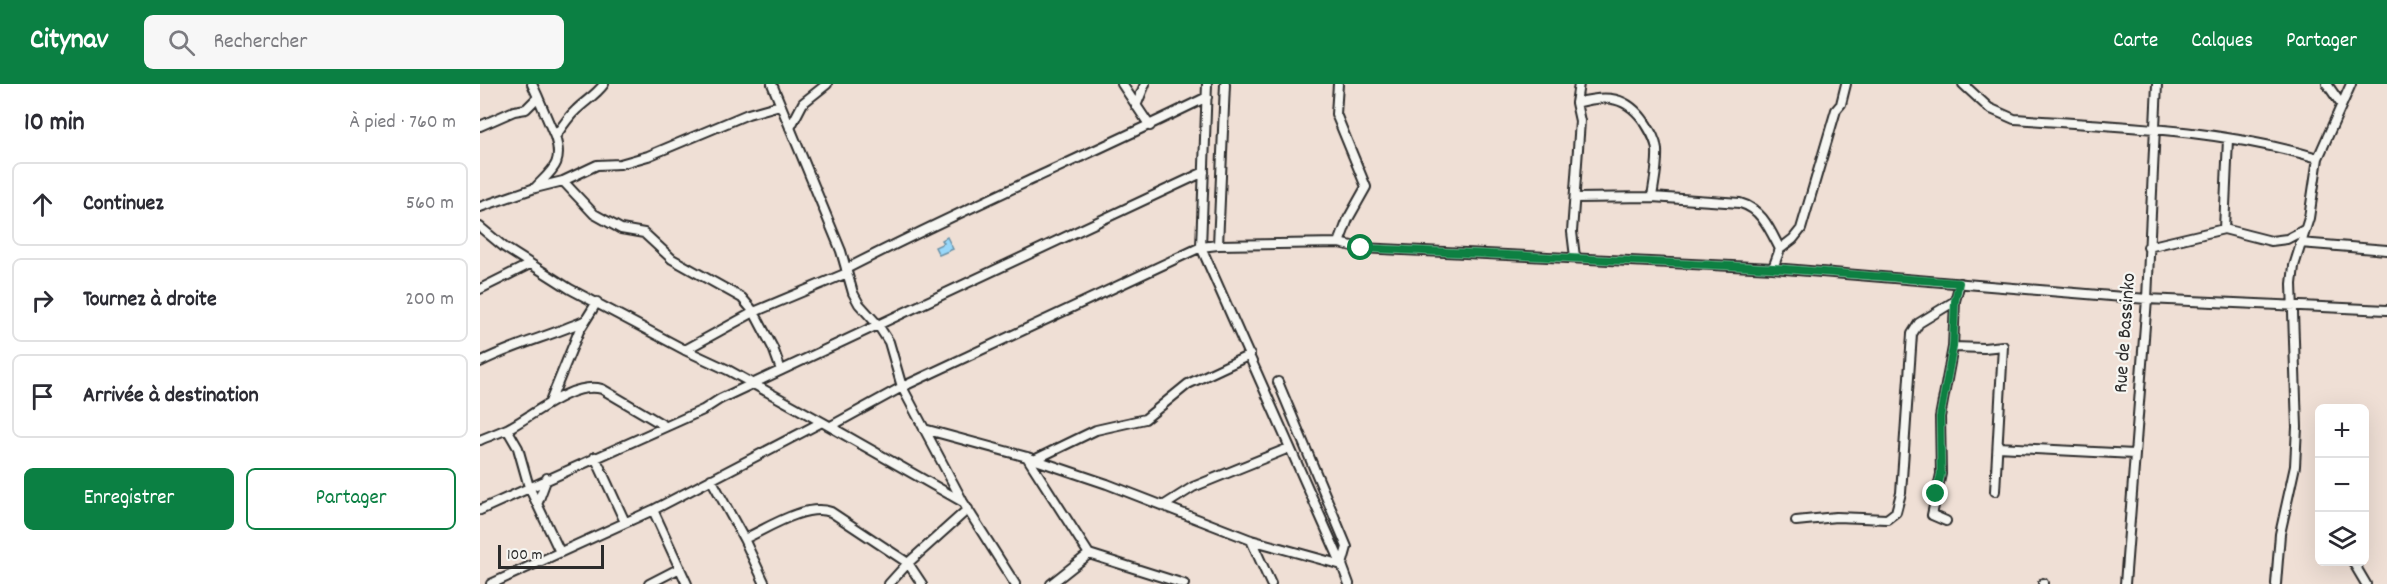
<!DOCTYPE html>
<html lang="fr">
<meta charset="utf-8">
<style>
body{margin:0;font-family:Dekko,sans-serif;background:#f7f7f7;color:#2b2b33}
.controls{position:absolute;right:18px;bottom:18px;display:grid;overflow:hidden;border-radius:9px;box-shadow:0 6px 24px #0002}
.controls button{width:54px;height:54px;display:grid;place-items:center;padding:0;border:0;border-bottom:2px solid #e1e1e2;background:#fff;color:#2b2b33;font:30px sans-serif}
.scale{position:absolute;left:18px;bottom:15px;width:106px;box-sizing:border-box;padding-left:6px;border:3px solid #2b2b2b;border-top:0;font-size:16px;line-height:21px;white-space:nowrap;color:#2b2b2b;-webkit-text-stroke:4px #f6f6f2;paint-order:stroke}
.stop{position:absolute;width:18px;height:18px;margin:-14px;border:4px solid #0b8043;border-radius:50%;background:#fff}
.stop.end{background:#0b8043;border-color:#fff;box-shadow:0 2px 6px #0008}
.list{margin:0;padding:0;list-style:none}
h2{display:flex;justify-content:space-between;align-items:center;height:78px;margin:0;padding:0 24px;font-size:26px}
h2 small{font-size:20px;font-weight:400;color:#7c7c81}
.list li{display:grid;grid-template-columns:39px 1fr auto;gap:18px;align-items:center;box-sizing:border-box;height:84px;margin:0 12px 12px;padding:0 12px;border:2px solid #e1e1e2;border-radius:9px}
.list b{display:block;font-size:22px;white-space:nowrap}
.list em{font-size:20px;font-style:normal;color:#7c7c81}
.actions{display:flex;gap:12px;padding:18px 24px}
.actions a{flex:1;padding:14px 0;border:2px solid #0b8043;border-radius:9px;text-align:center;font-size:21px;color:#0b8043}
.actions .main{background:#0b8043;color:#fff}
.icon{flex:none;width:33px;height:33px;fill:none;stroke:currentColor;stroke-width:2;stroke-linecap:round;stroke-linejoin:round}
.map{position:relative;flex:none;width:1907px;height:500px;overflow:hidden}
header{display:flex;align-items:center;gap:36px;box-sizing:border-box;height:84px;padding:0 30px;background:#0b8043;color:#fff}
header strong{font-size:28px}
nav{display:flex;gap:33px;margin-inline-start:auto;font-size:21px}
.search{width:420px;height:54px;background:#f7f7f7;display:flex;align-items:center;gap:15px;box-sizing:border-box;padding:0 21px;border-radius:9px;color:#7c7c81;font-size:22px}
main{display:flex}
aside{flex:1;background:#fff}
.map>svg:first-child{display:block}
.water{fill:#98d7f9;stroke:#6c92a7;stroke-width:1.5}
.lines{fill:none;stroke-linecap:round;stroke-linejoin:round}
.minor-casing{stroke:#2b2b2b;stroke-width:12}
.minor{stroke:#f6f6f2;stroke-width:8}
.route{stroke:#0b8043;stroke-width:8}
.labels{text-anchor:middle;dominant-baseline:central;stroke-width:4.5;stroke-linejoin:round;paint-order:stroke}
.street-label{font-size:20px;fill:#2b2b2b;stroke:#f6f6f2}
</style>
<header>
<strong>Citynav</strong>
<div class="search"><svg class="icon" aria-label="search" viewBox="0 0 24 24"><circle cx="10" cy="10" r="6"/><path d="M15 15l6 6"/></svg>Rechercher</div>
<nav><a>Carte</a><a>Calques</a><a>Partager</a></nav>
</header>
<main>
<aside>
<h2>10 min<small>À pied · 760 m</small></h2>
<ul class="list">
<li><svg class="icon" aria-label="ahead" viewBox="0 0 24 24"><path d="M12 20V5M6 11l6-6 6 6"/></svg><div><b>Continuez</b></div><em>560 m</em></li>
<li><svg class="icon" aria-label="right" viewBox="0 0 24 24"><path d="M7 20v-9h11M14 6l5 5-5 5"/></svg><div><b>Tournez à droite</b></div><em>200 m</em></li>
<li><svg class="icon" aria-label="arrive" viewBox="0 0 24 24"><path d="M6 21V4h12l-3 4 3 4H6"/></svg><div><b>Arrivée à destination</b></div></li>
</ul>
<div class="actions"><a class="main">Enregistrer</a><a>Partager</a></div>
</aside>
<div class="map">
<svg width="1907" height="500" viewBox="0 0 1907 500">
<rect width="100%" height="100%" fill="#efdfd5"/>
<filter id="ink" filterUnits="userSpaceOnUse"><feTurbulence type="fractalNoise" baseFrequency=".0167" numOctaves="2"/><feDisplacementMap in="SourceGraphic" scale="12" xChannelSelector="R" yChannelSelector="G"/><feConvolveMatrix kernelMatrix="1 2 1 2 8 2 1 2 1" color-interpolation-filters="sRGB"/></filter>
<g filter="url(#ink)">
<path class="water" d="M467,153L473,165L459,171L455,163L464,159L462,156Z"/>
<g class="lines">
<g class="minor-casing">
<path id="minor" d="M292,0L361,167L373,209L379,220L398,241L409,258L422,303L482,416
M642,0L670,42
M727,0L721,163L862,481
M858,0L856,30L886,103L868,135L859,159
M1483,0L1509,24L1534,35C1636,42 1740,45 1838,74
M1847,0L1861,20
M58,13L75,53
M656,22L665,0
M0,42L34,27L46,25L58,13L52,0
M310,44L323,19L347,0
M83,97L114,130L141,145L164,149L192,175L262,214L274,228L293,264L301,286
M55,104C72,86 84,80 75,53C81,44 88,33 96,26C105,17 116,11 124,0
M1172,113L1260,119C1282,125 1290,146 1300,165
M1095,114L1172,113C1174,98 1178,82 1177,66C1176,56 1171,48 1166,40C1147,11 1126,11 1096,19
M0,123L55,104L83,97L117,81L140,80L168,72L268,30L300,21
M0,143L24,163L90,205L205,266L248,286L342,338
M1744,145L1748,55
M1820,159L1907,166
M738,161L745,0
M1668,163L1744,145L1791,157L1807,155L1824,146
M1095,173L1092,148L1100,37L1096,19L1099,0
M1293,184L1300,165L1313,155L1321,145L1356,26L1361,20L1366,0
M366,185C484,124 607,72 727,13
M0,205L50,180
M1473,263L1504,264L1523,262L1515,407
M205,266L274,228L367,189
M0,278C33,261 70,252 104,237
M798,298L867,463L862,481
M70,318L99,247L117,218
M351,342L422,303L721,163L738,161L859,159L881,164L1293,184L1667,215L1907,226
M27,345L38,364L49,403L80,468
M444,345L547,373L627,400L771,456L862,481L869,500
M0,356C9,352 18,349 27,345C53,332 92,297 122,305L185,342
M1518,363L1654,370
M115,373L145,438
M547,373L609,470L571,500
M554,376L616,346L665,335L708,300L770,271
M231,395L264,455L285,500
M58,418L67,394
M683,422L713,403L809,364
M0,426L223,326L240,315L724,88
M173,426L207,500
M1316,437L1356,433L1407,435L1416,428L1421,409L1432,250L1439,239L1475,217L1480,199
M1466,437L1452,431L1461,390L1460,333L1473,263L1475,217
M264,455C288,444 325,419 351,428L428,479L488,425
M771,456L791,500
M609,470L704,500
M1873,478L1886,500
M11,500L173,426L342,338L483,418L535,500
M169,500L200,484
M409,500L428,479L442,500
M1563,500V499
M1645,500L1667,215L1677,0
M1796,500L1800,450L1815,382L1817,343L1812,200L1814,182L1829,134L1838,74L1871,0"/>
</g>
<use href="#minor" class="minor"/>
</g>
</g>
<g class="lines" filter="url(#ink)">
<path class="route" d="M881,164L1293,184L1479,199L1475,217L1473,263L1460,333L1461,390L1456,410"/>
</g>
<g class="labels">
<g class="street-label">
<text transform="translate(1646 249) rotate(-86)">Rue de Bassinko</text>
</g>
</g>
</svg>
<div class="controls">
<button>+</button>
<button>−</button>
<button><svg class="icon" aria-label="layers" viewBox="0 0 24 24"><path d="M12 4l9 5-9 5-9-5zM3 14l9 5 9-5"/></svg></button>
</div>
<div class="scale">100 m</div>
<div class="stop" style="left:881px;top:164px"></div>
<div class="stop end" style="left:1456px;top:410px"></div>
</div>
</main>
